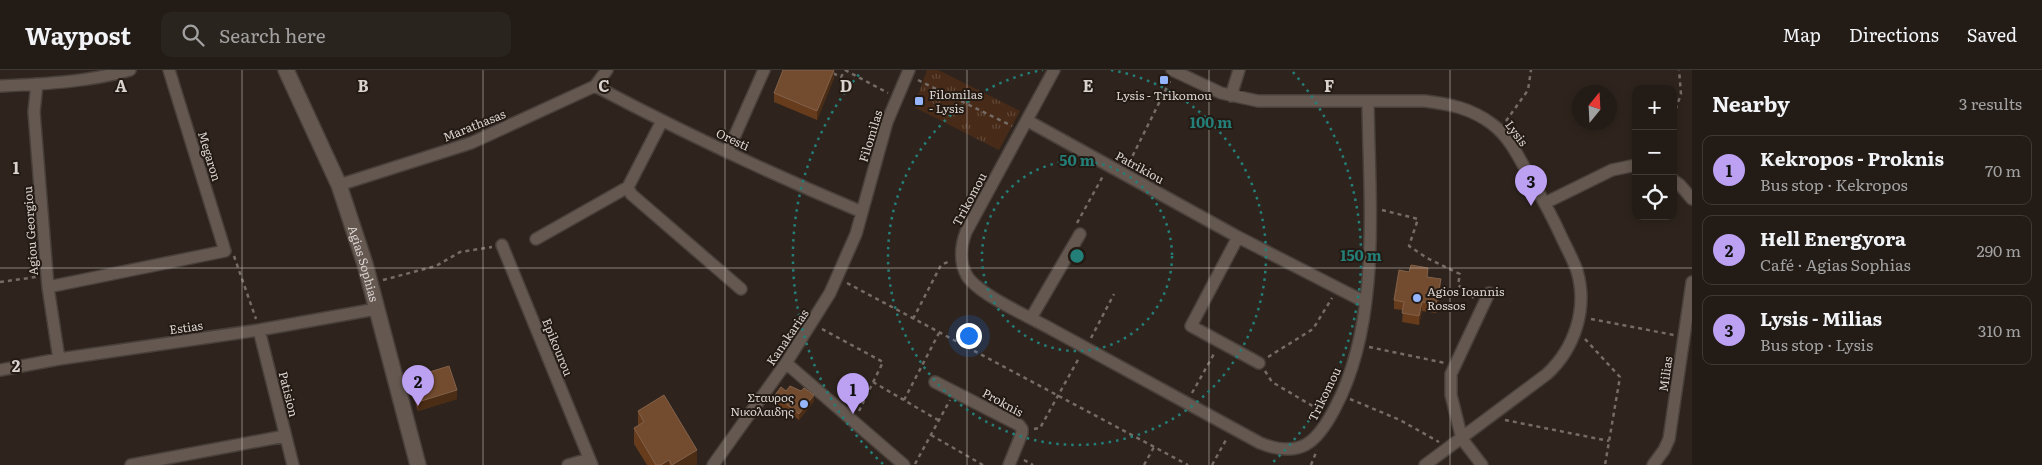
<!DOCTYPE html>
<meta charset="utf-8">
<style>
body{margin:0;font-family:Literata,serif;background:#2a241f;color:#f1f3f6}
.controls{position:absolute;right:15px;top:15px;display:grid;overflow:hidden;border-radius:10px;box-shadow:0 2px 8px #0003}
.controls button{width:45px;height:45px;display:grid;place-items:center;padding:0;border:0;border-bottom:1px solid #3f3935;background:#221b16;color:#f1f3f6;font:25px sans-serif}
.compass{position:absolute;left:1572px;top:15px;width:45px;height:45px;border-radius:50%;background:#221b16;box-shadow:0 2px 8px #0003;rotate:18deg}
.you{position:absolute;left:968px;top:265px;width:18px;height:18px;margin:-12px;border:4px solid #fff;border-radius:50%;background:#1a73e8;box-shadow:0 0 0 8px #1a73e833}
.badge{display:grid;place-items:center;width:32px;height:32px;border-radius:50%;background:#bca0f2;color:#111;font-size:16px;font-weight:700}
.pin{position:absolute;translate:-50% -41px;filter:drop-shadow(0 1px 2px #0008)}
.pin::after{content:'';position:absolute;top:26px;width:18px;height:15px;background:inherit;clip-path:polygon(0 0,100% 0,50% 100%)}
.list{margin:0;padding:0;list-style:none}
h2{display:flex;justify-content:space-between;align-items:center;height:65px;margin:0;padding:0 20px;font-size:21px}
h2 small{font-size:16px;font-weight:400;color:#a2a1a1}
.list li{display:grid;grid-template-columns:32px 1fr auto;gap:15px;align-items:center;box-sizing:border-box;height:70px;margin:0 10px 10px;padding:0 10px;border:1px solid #3f3935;border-radius:10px}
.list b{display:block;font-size:19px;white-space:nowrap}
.list p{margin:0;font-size:16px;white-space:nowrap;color:#a2a1a1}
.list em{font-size:16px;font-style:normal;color:#a2a1a1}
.icon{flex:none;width:28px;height:28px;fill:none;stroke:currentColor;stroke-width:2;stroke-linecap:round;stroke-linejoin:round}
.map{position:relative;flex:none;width:1692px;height:395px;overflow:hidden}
header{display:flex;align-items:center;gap:30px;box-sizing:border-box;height:70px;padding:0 25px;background:#221b16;border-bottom:1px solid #3f3935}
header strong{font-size:24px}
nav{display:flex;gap:28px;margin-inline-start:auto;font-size:18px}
.search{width:350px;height:45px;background:#2a241f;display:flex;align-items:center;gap:12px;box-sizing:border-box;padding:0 18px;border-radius:10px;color:#a2a1a1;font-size:19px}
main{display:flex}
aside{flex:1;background:#221b16}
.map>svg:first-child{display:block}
.grass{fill:url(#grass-tufts)}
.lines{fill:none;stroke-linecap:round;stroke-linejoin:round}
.street-casing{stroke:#49403b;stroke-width:14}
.secondary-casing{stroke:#49403b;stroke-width:18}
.path{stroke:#756c67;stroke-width:2.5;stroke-dasharray:4 4;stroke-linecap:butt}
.street{stroke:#655851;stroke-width:11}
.secondary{stroke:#655851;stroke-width:15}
.wall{fill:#673c1d}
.shaded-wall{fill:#4b2c15}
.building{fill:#734c30;stroke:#836149}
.grid{fill:none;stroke:#d9d2ce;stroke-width:1;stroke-opacity:0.55}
.ring{fill:none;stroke:#237f78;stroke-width:2.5;stroke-dasharray:2.5 5}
.poi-dot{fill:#95b6fd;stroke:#241a14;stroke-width:2}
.labels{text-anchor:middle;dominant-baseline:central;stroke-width:4;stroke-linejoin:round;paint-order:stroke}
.poi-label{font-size:12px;fill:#d9d2ce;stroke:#241a14;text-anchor:start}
.street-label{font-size:12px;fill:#d9d2ce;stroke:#241a14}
.grid-label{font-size:16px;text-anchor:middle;font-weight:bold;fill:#d9d2ce;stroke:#241a14;stroke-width:4;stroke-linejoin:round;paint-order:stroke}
.centre{fill:#237f78;stroke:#241a14;stroke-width:2.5}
.ring-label{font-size:15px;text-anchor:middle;font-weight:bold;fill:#237f78;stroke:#241a14;stroke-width:4;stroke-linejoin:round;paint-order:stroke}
</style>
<header>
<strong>Waypost</strong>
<div class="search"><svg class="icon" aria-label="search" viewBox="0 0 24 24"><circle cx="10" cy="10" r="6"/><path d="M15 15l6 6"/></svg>Search here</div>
<nav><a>Map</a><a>Directions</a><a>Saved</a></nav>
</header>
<main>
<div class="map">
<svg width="1692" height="395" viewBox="0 0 1692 395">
<defs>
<pattern id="grass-tufts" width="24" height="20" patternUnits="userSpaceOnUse" patternTransform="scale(1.25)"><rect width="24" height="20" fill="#472a17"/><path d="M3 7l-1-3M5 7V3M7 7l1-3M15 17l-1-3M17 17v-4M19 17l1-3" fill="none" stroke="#614838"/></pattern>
</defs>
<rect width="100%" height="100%" fill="#2e241d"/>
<path class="grass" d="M927,0H938L1020,41L999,80L914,37Z"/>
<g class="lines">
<g class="street-casing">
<path id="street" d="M1054,0L966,162C961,175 959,192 967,206C979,225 1032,248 1053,260C1122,298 1191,335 1260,373C1300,389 1317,373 1335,338C1382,250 1369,129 1368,32
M1172,0L1221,23L1258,31H1425C1449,34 1471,38 1492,54C1510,67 1520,90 1531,109C1542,128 1552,146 1561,166C1566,177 1573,189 1577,201C1588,238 1575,278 1547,304L1425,395
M37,14L34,42L48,217L59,289
M0,16C43,14 89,12 130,0
M595,16C682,62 771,104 862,142
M1231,26L1239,0
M1028,51L1238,167L1365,232
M728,81L764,0
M1673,110L1680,115L1692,129
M339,115L471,73L595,16L607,0
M628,117L631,124L741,219
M1545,133L1612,100L1636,95
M1238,167L1191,256L1259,293
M536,169L628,117L662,51
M502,175L592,395
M48,217L225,181L169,0
M1031,248L1080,164
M259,260L293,395
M786,293L904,395
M0,300L59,289L259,260L376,239
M935,312L1019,355L1022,359V363L1009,395
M131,395L285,366
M568,395L589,389
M713,395L786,293L830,223L856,164L887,52L909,0
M1482,395L1462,369L1451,325V304L1489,223
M1653,395L1664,380L1669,369L1692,212"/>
</g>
<g class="secondary-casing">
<g id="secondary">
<path id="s1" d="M286,0L339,115L365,194L418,395"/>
</g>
</g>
<path class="path" d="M826,0L841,7L845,0
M845,0L888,23
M918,10L1012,56
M1673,47L1681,24L1679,0
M1506,51L1528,20L1531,0
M1129,93L1170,11
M1382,140L1418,149L1409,176L1427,188L1460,204L1458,215L1474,228
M1077,153L1103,106
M234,186L256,249
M383,210L436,196L460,182L492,177
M0,212L36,207
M847,213L1188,395
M913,249L941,195L950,191
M1591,249L1674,265
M822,259L883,292L859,341
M1091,268L1114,224
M1585,269L1620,307L1605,395
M1369,277L1445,293
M1268,287L1313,259L1332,228
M1265,301L1272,312L1321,341
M873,312L938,350
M1192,323L1215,282
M1350,329L1400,350L1439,372
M904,330L939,263
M1505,350L1609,371
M1034,359L1040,358L1079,288
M931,365L983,395
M1024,390L1033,395
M915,394L950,330
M1144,395L1154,377
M1212,395L1227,368
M1311,395L1317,380"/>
<use href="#street" class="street"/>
<use href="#secondary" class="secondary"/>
</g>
<path class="wall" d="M834,8L817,50L774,32V23Z
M1428,207L1441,218L1436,243L1422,241L1419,255L1402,252L1403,240L1394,239V230Z
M410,308L457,329L418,341L410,317Z
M786,321L814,331L799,350L775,332V325Z
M638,341L697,395H647L634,374V358L638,356Z"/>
<path class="shaded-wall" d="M834,0V8L817,50V41Z
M1441,209V218L1436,243V234Z
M1422,232V241L1419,255V246Z
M457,320V329L418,341V332Z
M814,325V331L799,350V344Z
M697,380V395H672Z
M669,390V395H661Z"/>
<path class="building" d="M783,0H834L817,41L774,23Z
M1411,195L1428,198L1427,207L1441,209L1436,234L1422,232L1419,246L1402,243L1404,232L1394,230L1399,200L1409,202Z
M449,296L457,320L418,332L410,308Z
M790,316L801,321L804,318L814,325L799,344L775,325L781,317L786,321Z
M664,325L697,380L672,395L669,390L661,395H656L634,358L644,352L638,341Z"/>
<path class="grid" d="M242,0V395M483,0V395M725,0V395M967,0V395M1209,0V395M1450,0V395M0,198H1692"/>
<g class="ring">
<circle cx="1077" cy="186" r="95"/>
<path d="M1111 0A189 189 0 1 1 1043 0"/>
<path d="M883 394A284 284 0 0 1 861 2M1293 2A284 284 0 0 1 1271 394"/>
</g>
<g class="poi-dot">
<rect x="1159" y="5" width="10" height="10" rx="2.5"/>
<rect x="914" y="26" width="10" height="10" rx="2.5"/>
<circle cx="1417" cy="228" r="5"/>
<circle cx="804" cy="334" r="5"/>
</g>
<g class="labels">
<g class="poi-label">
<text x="929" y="24">Filomilas<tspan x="929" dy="14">- Lysis</tspan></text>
<text x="1164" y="25" text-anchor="middle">Lysis - Trikomou</text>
<text x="1427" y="221">Agios Ioannis<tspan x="1427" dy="14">Rossos</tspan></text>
<text x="794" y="327" text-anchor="end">Σταυρος<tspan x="794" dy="14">Νικολαιδης</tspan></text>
</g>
<g class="street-label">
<text transform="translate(474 55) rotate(-22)">Marathasas</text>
<text transform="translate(1517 63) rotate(53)">Lysis</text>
<text transform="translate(870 66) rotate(-73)">Filomilas</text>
<text transform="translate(733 69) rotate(25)">Oresti</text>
<text transform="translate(210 86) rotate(73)">Megaron</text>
<text transform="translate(1140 97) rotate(29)">Patrikiou</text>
<text transform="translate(969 129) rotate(-62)">Trikomou</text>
<text transform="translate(30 161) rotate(-94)">Agiou Georgiou</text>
<text stroke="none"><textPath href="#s1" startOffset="209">Agias Sophias</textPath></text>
<text transform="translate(186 257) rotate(-8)">Estias</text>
<text transform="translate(787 267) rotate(-56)">Kanakarias</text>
<text transform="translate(558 277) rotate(68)">Epikourou</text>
<text transform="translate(1665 304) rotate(-82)">Milias</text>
<text transform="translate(289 324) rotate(76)">Patision</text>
<text transform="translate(1324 324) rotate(-64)">Trikomou</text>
<text transform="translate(1003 332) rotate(29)">Proknis</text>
</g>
</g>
<g class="grid-label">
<text x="121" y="22">A</text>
<text x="363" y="22">B</text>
<text x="604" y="22">C</text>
<text x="846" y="22">D</text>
<text x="1088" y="22">E</text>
<text x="1329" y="22">F</text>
<text x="16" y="104">1</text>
<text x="16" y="302">2</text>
</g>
<circle cx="1077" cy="186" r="8" class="centre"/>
<g class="ring-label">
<text x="1211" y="58">100 m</text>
<text x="1077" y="96">50 m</text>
<text x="1361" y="191">150 m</text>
</g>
</svg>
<div class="controls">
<button>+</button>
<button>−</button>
<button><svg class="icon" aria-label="locate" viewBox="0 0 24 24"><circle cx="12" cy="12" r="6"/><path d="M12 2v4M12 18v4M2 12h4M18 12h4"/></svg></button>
</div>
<svg class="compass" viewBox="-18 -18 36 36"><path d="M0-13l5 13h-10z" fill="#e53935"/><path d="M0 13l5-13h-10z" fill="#a2a1a1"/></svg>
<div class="you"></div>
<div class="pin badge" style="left:853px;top:344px">1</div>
<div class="pin badge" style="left:418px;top:336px">2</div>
<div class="pin badge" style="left:1531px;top:136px">3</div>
</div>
<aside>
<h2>Nearby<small>3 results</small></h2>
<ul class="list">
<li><span class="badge">1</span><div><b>Kekropos - Proknis</b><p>Bus stop · Kekropos</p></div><em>70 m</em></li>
<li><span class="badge">2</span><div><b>Hell Energyora</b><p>Café · Agias Sophias</p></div><em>290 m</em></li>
<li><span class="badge">3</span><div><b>Lysis - Milias</b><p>Bus stop · Lysis</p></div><em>310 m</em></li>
</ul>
</aside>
</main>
